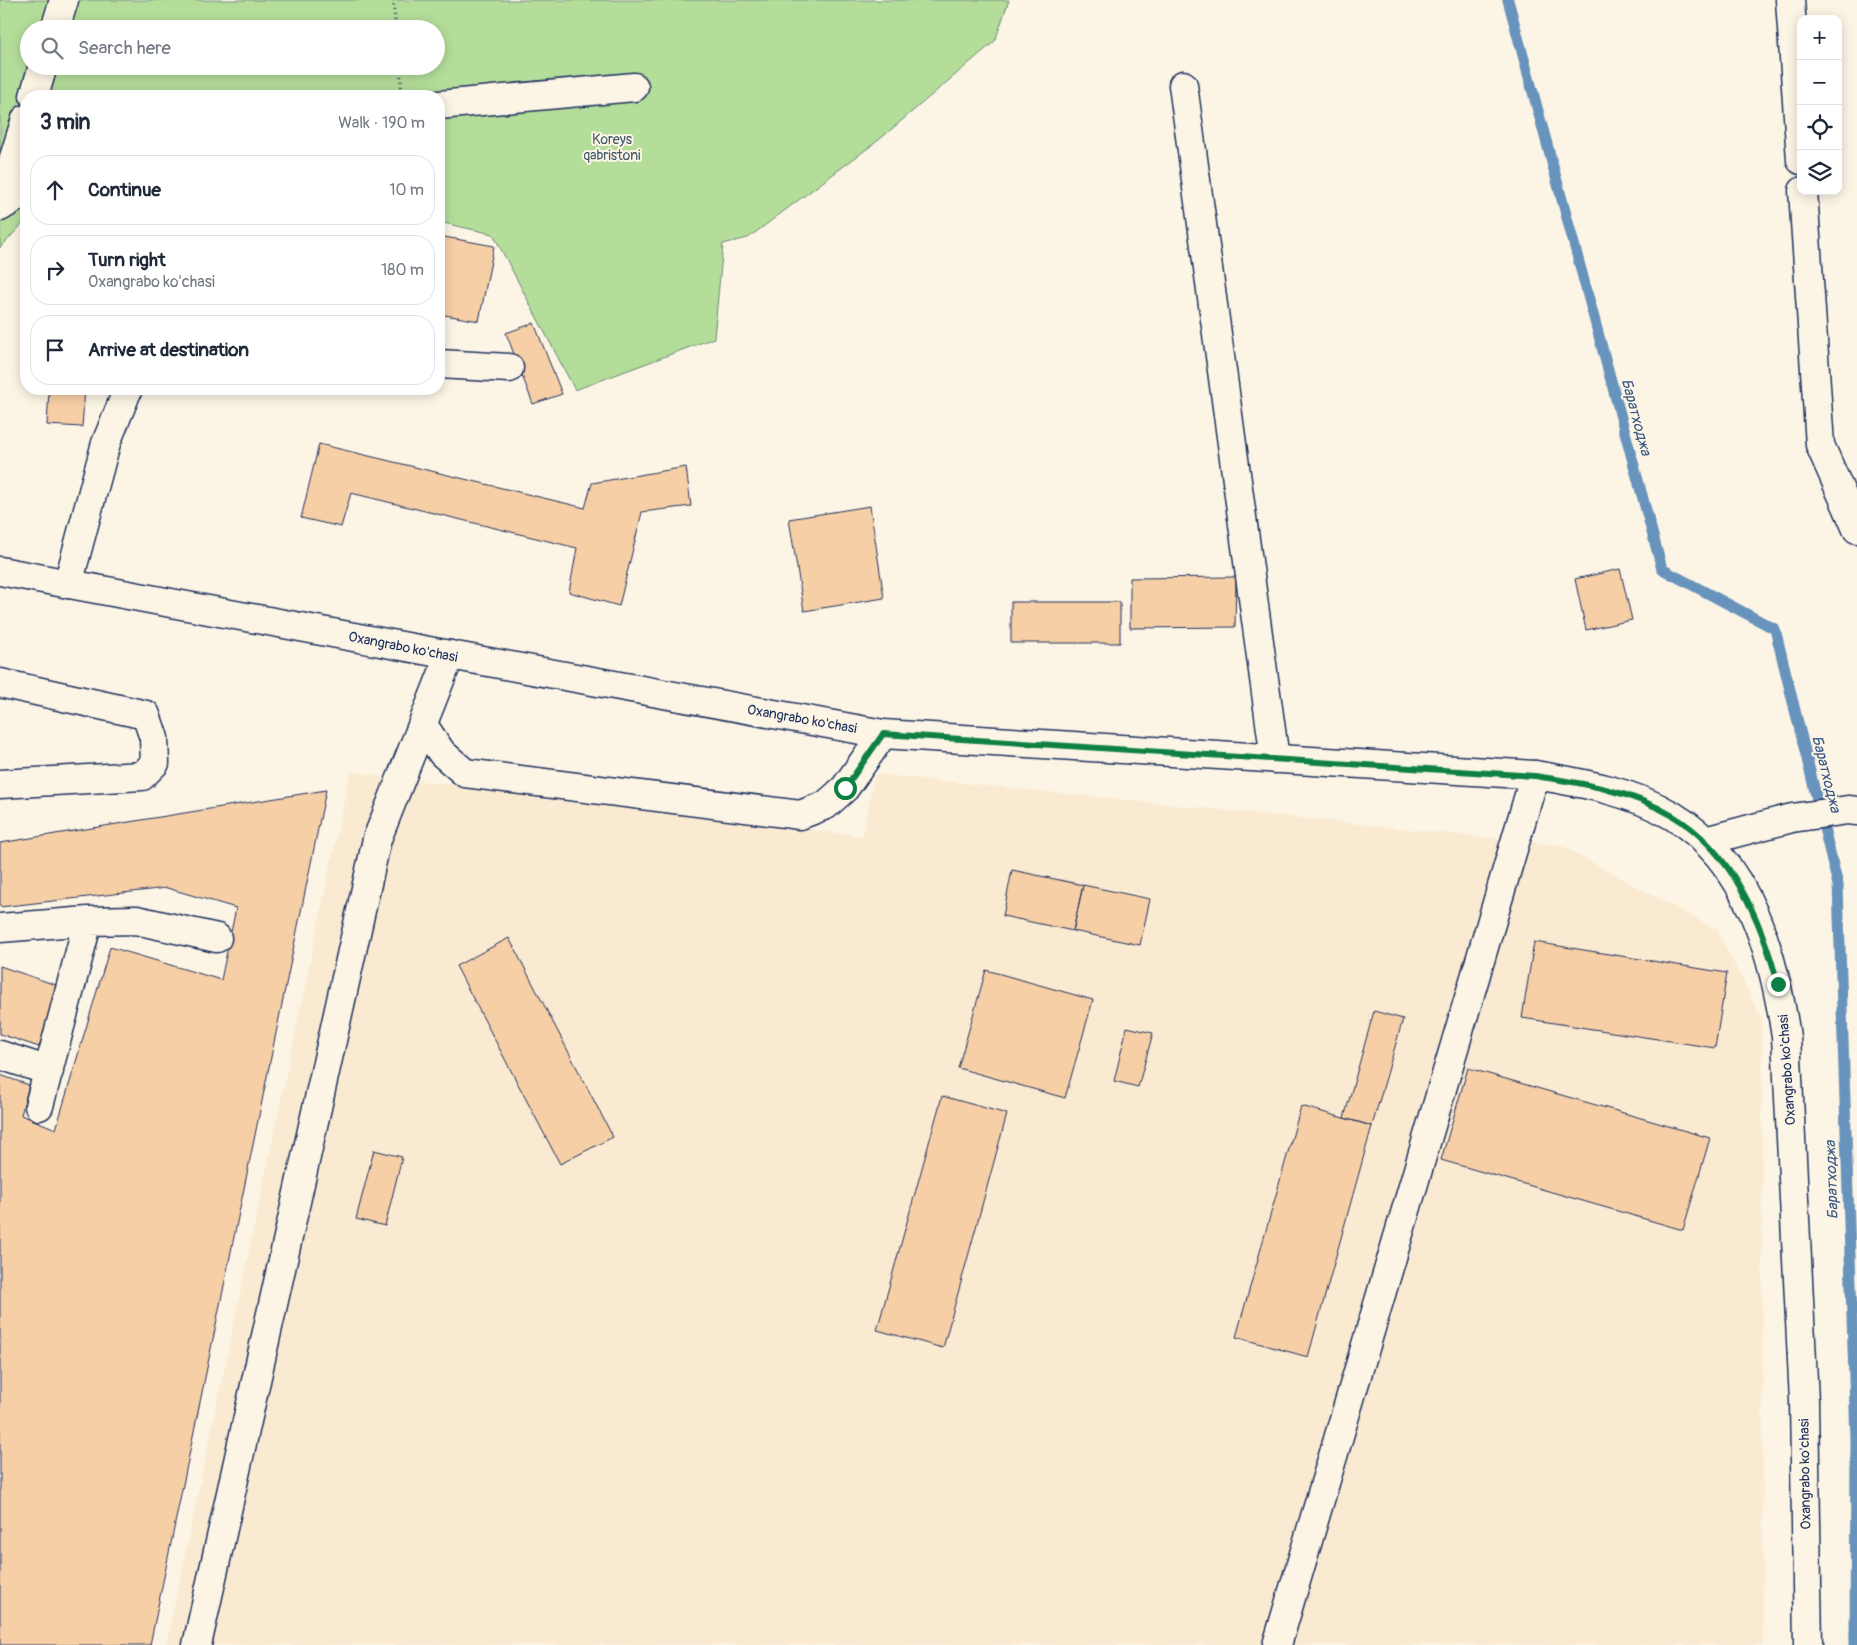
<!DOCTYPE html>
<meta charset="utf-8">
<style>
body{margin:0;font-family:Pangolin,sans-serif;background:#f6f6f7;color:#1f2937}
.controls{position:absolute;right:15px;top:15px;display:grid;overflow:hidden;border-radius:10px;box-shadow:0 2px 12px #0003}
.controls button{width:45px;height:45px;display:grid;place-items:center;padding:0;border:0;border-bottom:1px solid #e0e1e3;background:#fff;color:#1f2937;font:25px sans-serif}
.stop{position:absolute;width:15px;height:15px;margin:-11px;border:4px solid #0b8043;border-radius:50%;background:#fff}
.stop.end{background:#0b8043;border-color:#fff;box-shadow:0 1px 5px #0008}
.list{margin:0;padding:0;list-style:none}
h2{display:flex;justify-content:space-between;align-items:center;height:65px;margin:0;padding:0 20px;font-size:21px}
h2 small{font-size:16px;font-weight:400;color:#747a83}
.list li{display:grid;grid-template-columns:32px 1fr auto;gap:15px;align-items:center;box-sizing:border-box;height:70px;margin:0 10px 10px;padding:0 10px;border:1px solid #e0e1e3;border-radius:20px}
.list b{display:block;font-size:19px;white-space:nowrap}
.list p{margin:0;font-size:16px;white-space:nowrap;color:#747a83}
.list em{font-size:16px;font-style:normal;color:#747a83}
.icon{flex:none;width:28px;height:28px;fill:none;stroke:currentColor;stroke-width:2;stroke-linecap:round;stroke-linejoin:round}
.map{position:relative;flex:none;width:1857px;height:1645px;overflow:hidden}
.search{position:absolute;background:#fff;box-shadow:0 2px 12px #0003;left:20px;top:20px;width:425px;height:55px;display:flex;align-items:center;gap:12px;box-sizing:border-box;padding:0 18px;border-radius:28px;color:#747a83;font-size:19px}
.panel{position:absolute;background:#fff;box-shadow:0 2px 12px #0003;left:20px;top:90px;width:425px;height:305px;border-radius:20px}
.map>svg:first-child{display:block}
.built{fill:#faead2}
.green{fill:#b4dd9a;stroke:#68867c;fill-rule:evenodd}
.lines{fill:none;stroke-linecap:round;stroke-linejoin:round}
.stream{stroke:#6793bc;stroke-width:11}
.building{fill:#f7cfa6;stroke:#1b2f5e}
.minor-casing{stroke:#1b2f5e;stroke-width:31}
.major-casing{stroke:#1b2f5e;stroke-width:31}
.path{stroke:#1b2f5e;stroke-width:3;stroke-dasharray:1 4;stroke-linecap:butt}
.minor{stroke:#fcf5e5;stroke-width:28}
.major{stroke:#fcf5e5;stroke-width:28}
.route{stroke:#0b8043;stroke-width:6}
.labels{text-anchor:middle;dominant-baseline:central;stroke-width:4;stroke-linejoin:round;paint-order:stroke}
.park-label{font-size:14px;fill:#415a6d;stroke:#fcf5e5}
.street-label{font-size:14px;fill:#1b2f5e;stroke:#fcf5e5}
.water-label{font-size:15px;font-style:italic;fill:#3b5885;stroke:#fcf5e5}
</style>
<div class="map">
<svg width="1857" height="1645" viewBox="0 0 1857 1645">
<rect width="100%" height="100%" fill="#fcf5e5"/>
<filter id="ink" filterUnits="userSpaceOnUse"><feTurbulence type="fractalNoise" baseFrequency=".02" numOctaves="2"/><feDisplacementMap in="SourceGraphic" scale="10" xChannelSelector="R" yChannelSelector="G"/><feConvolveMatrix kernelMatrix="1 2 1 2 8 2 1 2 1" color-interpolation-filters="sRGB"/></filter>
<g filter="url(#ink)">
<path class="built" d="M350,772L862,836L875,774L1560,845L1717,930L1762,1019L1763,1645H166Z"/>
<path class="green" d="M0,0H1009L995,41L880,139L748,238L723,244L714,338L575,390L493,234L439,222V96H26V220L0,248ZM29,29H436V66H29Z"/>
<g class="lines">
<path class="stream" d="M1508,0L1662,569L1775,629L1838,885L1856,1440L1855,1645"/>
</g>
<path class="building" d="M439,236L494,246L479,321L439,314Z
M534,323L562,394L533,404L506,333Z
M49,389H85L82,427L47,425Z
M319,444L585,508L592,483L686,467L691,506L642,512L619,606L569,592L577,548L351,493L341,527L301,518Z
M870,506L884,598L804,611L789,519Z
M1620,569L1632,620L1586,630L1575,579Z
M1236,577L1235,627L1130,628V578Z
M1011,602H1120V643H1011Z
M326,790L150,1645H0V1075L29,1085L21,1115L56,1129L110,947L221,980L236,908L167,888L0,907V843Z
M1012,870L1083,885L1073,931L1003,916Z
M1083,885L1150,899L1140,945L1073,931Z
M509,938L613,1137L560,1164L456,966Z
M1534,942L1727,973L1715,1048L1522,1018Z
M0,966L59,986L39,1047L0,1034Z
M986,970L1093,1000L1065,1098L958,1068Z
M1374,1011L1403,1019L1372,1126L1344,1118Z
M1127,1027L1153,1033L1138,1087L1114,1081Z
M1468,1068L1710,1138L1683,1230L1441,1160Z
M942,1096L1007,1114L943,1348L877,1330Z
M1301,1106L1372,1126L1308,1357L1236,1337Z
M374,1150L402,1157L385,1226L356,1219Z"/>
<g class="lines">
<g class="minor-casing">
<path id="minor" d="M1790,0L1801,160
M55,29L64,0
M1183,85L1275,759
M34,96L43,66
M439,105L634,87
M1803,191L1820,445L1857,529
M0,202L26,119
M0,207L26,191
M439,364L509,368
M68,584L106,443L128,389
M0,683L146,715L154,738L155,763L142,776L0,784
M423,725L442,753L465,773L800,815L826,805L845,788L883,734
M1705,841L1792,818L1848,810L1857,811
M0,928L88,921L136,920L217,938
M0,1055L49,1071
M39,1106L88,921
M197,1645L377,839L450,655
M1277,1645L1535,775"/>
</g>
<g class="major-casing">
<path id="major" d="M0,571L450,655L883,734L1535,775C1583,783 1631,791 1673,816C1749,862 1774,955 1786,1037L1804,1401L1808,1645"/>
</g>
<path class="path" d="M393,0L396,29
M400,66L402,96"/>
<use href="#minor" class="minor"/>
<use href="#major" class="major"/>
</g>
</g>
<g class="lines" filter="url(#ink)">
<path class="route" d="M845,788L883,734L1535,776C1583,783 1631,791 1673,816C1732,851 1761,920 1778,984"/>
</g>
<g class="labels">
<g class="park-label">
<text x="612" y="139">Koreys<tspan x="612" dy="16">qabristoni</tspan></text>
</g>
<g class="street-label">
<text transform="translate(403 647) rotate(11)">Oxangrabo ko'chasi</text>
<text transform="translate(802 719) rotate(10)">Oxangrabo ko'chasi</text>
<text transform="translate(1787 1070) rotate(-94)">Oxangrabo ko'chasi</text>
<text transform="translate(1805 1474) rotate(-91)">Oxangrabo ko'chasi</text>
</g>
<g class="water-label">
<text transform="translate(1636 417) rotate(75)">Баратходжа</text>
<text transform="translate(1826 774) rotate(76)">Баратходжа</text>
<text transform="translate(1832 1180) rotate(-92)">Баратходжа</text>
</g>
</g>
</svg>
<div class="controls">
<button>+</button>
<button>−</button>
<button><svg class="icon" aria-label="locate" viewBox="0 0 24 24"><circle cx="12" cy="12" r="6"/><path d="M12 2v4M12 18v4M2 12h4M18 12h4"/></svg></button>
<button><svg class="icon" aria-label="layers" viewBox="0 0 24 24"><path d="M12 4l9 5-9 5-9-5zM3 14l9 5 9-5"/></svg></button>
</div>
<div class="stop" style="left:845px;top:788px"></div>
<div class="stop end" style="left:1778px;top:984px"></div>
<div class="search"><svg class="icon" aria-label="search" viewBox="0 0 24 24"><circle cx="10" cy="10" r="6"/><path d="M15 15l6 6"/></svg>Search here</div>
<section class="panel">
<h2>3 min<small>Walk · 190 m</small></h2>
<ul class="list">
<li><svg class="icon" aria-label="ahead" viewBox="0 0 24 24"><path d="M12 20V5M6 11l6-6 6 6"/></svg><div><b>Continue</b></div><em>10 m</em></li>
<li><svg class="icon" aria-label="right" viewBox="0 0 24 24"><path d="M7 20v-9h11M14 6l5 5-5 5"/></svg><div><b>Turn right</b><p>Oxangrabo ko'chasi</p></div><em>180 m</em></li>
<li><svg class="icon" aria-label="arrive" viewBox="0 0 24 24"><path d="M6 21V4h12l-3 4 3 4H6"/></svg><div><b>Arrive at destination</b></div></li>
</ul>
</section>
</div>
